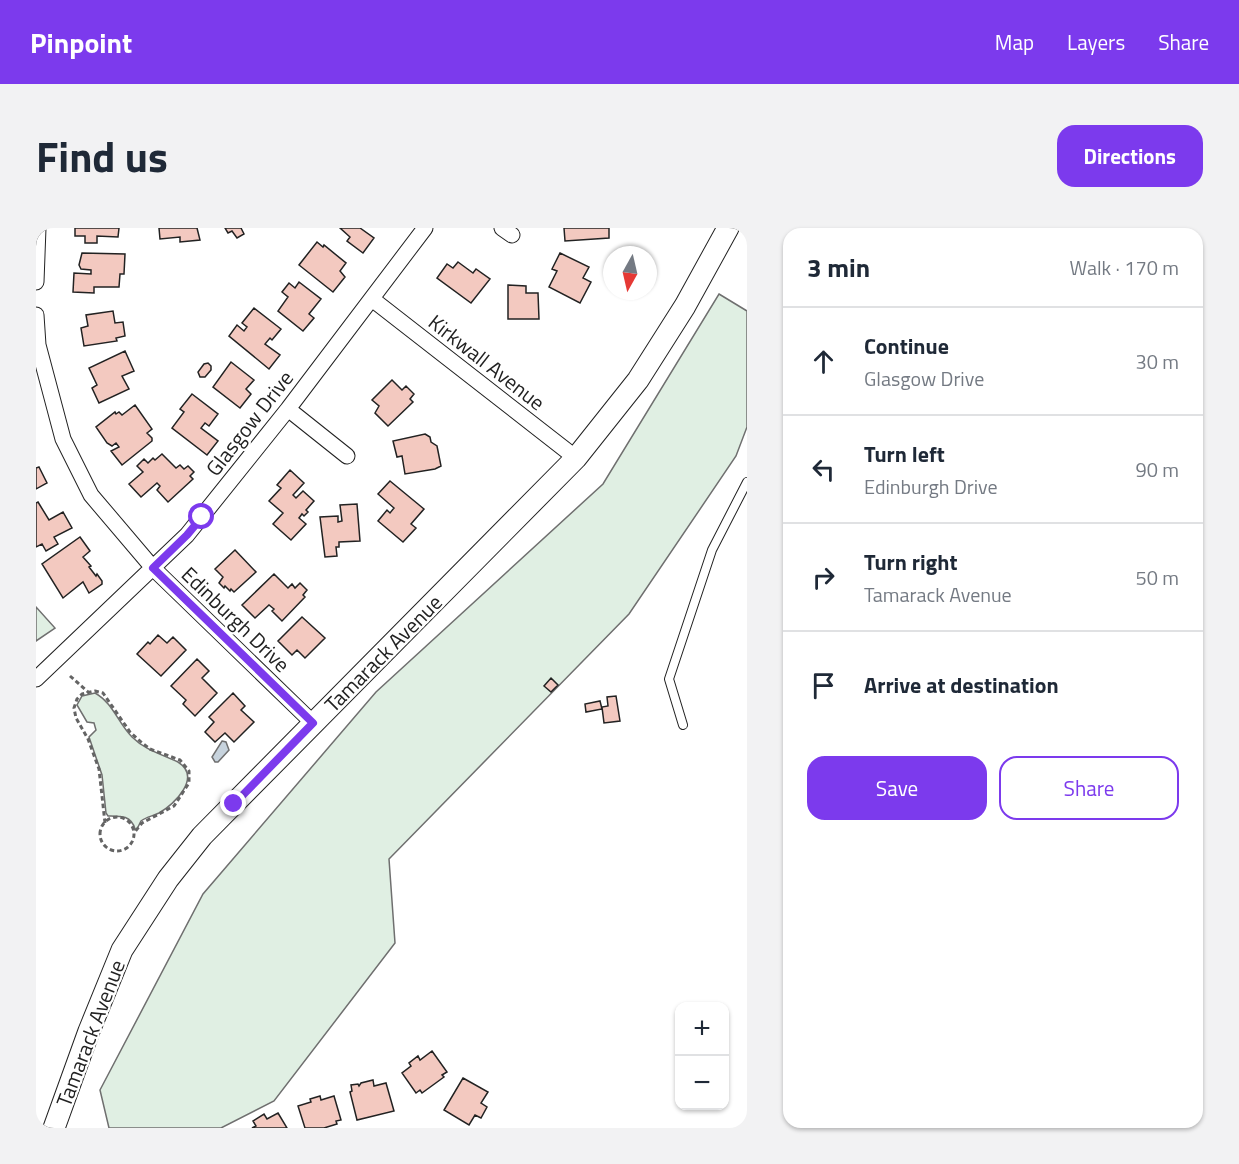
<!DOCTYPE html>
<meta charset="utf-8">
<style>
body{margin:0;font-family:"Titillium Web",sans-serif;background:#f2f2f3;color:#1f2937}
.controls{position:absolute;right:18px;bottom:18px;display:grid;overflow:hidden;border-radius:12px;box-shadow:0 2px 4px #0004}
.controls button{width:54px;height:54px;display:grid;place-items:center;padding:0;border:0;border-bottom:2px solid #e0e1e3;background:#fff;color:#1f2937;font:30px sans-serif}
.compass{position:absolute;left:567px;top:18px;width:54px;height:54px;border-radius:50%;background:#fff;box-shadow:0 2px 4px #0004;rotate:188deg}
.stop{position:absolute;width:18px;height:18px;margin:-14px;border:4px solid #7c3aed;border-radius:50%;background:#fff}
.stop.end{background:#7c3aed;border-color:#fff;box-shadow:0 2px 6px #0008}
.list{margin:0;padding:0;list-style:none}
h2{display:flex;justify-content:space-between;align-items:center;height:78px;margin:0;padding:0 24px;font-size:26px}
h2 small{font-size:20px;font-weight:400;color:#747a83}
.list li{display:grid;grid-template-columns:39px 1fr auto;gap:18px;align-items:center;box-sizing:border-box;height:108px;padding:0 24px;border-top:2px solid #e0e1e3}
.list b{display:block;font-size:22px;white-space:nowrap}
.list p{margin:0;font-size:20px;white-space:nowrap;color:#747a83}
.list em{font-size:20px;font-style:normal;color:#747a83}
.actions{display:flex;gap:12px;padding:18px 24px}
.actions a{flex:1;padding:14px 0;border:2px solid #7c3aed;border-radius:18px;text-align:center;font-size:21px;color:#7c3aed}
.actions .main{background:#7c3aed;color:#fff}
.icon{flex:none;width:33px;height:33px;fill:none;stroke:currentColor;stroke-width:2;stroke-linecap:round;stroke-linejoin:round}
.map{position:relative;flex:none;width:711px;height:900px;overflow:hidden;border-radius:18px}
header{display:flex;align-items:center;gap:36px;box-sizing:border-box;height:84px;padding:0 30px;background:#7c3aed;color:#fff}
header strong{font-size:28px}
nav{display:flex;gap:33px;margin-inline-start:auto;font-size:21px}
.intro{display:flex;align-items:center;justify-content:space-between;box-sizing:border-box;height:144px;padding:0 36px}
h1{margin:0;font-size:42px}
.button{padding:15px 27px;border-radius:18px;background:#7c3aed;color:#fff;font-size:21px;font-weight:700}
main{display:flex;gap:36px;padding:0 36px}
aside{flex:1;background:#fff;border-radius:18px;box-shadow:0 2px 4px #0004}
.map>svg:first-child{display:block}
.green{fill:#e0efe3;stroke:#6f6f6f;stroke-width:1.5}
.water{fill:#c7d3dd;stroke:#6f6f6f;stroke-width:1.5}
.building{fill:#f3c9c0;stroke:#222;stroke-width:1.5}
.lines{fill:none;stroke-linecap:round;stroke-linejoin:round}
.service-casing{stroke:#222;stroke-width:10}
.minor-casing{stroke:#222;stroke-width:17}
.secondary-casing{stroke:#222;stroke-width:23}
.path{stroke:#646464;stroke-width:3;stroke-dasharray:4.5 3;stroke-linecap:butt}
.service{stroke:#fff;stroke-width:8}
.minor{stroke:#fff;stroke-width:15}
.secondary{stroke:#fff;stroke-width:21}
.route{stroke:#7c3aed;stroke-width:8}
.labels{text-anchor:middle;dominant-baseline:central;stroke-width:4.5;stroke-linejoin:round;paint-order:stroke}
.street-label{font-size:21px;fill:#222;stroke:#fff}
</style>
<header>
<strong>Pinpoint</strong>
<nav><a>Map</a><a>Layers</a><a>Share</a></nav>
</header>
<div class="intro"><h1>Find us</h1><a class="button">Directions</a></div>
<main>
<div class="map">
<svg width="711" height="900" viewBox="0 0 711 900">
<rect width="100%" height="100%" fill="#fff"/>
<path class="green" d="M683,66L711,83V199L700,228L593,386L353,631L359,715L238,873L185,900H73L64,862L167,666L340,464L567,256Z
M0,379L19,400L0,413Z
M59,465C77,475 82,495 96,509C109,522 125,526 142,534C166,549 139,576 123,585C117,588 110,589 105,593C105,593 101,601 101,601H99C95,587 84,588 72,588L70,585L66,547L53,509L60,502L58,495L51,494L41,477L46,468Z"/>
<path class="water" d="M186,513L190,514L193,522L182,534H179L176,529Z"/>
<path class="building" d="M39,0H83L82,9L61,8V15H49V8H39Z
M123,0H161L164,12L144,14V9L124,11Z
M189,0H205L208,6L201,10L196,3L192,5Z
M304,0H324L338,10L327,25L311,13L314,9Z
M528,0H573V10L529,13Z
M281,14L287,19L288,17L310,35L304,43L309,49L297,64L263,37Z
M46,25L89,26L88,46H84L83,59H58V65L37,64L38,45L55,46V42L45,41L43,37Z
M524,25L553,39L547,50L555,54L544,75L513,59L521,43L516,41Z
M422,34L437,45L440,41L454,51L435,75L401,50L411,36L417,40Z
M263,54L285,71L273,86L278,90L267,103L242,83L252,69L246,64L253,55L259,60Z
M472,57L490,58V65H502L503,91H472Z
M218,80L245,101L236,112L234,110L229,116L244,127L233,141L193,108L201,97L208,103L211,99L206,95Z
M77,83L79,95L87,94L89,108L80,110L81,113L48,118L45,100L52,98L50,87Z
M89,123L98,143L86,148L93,161L63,175L56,160L61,157L53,140Z
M195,134L218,152L210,161L215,166L204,180L177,159Z
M172,135L175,138V142L169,149H164L162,144L168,136Z
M356,152L366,162L370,158L378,166L374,171L377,174L352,198L339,185L343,178L336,172Z
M156,166L182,186L173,198L169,195L165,200L182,213L171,227L136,200L148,184L144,181Z
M99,177L116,201L111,205L116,210V213L86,237L75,223L83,219L80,215L76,218L71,215L60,199L79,184L80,186L83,184L86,187Z
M389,206L394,209L395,214L401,218L405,238L399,241L369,246L366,228L361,229L357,213Z
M126,226L140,240L144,237L148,241L152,238L158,244L154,248L157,251L132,274L121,262L124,258L121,255L105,269L93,256L107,244L101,238L108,231L112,235L117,230L119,232Z
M3,239L11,255L0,261V240Z
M254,242L268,255L257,267L260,270L267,263L278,273L270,282L272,284L268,288L266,286L263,290L270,296L255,312L237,296L247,285L233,273L245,260L241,257Z
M354,253L388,281L375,296L380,300L367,314L342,293L351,282L354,285L358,280L342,266Z
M2,274L13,292L27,284L36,300L18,309L22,316L10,323L6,316L0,319V275Z
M321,276L324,313L303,314V319H300L301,328L289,329L284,289L302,288V294L306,293L304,277Z
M44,309L54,323L47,329L55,338L53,339L60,348L61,346L66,353V356L53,365L47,354L27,370L6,336Z
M199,322L220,344L198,364L195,361L194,363L189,358L188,360L183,355L187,349L179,341Z
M238,346L252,360L256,356L259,360L264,355L271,362L267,367L269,369L246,393L236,383L238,381L233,377L219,390L206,377Z
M266,389L289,410L269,430L261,422L256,427L242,413Z
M122,407L131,415L137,409L150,422L125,448L101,426L112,414L114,416Z
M161,431L173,443L166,450L181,465L159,488L147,476L150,472L135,458Z
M515,450L522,457L515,464L508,458Z
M197,465L209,478L205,482L218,494L198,514L189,505L179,514L169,504L178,494L173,489Z
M580,468L584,493L568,495L566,479L572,478L571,469Z
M564,473L566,481L550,484L549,476Z
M396,823L411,844L406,847L408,849L386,865L384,862L380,865L366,845L375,838L373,835L382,828L384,832Z
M427,850L452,864L445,875L451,879L445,890L439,887L433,897L408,882Z
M337,852L338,858L350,855L358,883L321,892L314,864L316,863L315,857L322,856L323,858L325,855Z
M284,868L285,872L298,868L305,892L300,893L301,896L288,900H269L262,878L275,874L274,871Z
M242,885L251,900H216L220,898L217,893L228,886L231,891Z"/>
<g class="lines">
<g class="service-casing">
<path id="service" d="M647,497L633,451L676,322L711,254"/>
</g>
<g class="minor-casing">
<path id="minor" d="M466,0L476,7
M0,54L2,0
M336,71L540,230
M0,87L2,117L27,211L55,267L117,340L277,495
M252,181L311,228
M0,451L151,307L252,181L389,0"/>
</g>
<g class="secondary-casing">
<path id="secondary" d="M18,900L53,803L86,722L132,651L166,608L540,230L602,152L649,78L692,0"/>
</g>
<path class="path" d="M34,448L52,464
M64 606a17 17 0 1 1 34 0a17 17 0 1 1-34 0Z
M69,595L63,541L52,511L40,490L38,480L41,471L46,466L59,463L67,465L94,504L105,514L114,521L144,532L153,543V555L138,578L106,595L98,605"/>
<use href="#service" class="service"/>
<use href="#minor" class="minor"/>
<use href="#secondary" class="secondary"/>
</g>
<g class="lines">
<path class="route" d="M166,289L151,307L117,340L277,495L198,576"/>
</g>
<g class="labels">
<g class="street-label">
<text transform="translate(451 134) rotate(38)">Kirkwall Avenue</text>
<text transform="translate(213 195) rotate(-52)">Glasgow Drive</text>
<text transform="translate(200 391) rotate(44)">Edinburgh Drive</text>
<text transform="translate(347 425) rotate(-45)">Tamarack Avenue</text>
<text transform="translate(54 805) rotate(-69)">Tamarack Avenue</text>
</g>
</g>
</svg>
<div class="controls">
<button>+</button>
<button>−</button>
</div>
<svg class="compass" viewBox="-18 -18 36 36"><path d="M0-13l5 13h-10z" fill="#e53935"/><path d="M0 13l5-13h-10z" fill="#747a83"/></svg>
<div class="stop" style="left:166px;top:289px"></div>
<div class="stop end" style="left:198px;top:576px"></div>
</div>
<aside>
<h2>3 min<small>Walk · 170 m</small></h2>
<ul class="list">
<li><svg class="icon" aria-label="ahead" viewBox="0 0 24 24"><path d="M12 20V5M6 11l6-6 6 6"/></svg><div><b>Continue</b><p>Glasgow Drive</p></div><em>30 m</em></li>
<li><svg class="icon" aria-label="left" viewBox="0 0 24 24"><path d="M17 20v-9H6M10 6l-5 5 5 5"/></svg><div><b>Turn left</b><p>Edinburgh Drive</p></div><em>90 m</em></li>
<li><svg class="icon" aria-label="right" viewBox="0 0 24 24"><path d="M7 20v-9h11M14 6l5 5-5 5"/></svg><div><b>Turn right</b><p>Tamarack Avenue</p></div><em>50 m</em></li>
<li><svg class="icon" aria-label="arrive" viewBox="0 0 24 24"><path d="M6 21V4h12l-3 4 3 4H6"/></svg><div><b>Arrive at destination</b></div></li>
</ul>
<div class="actions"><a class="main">Save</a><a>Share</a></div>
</aside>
</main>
